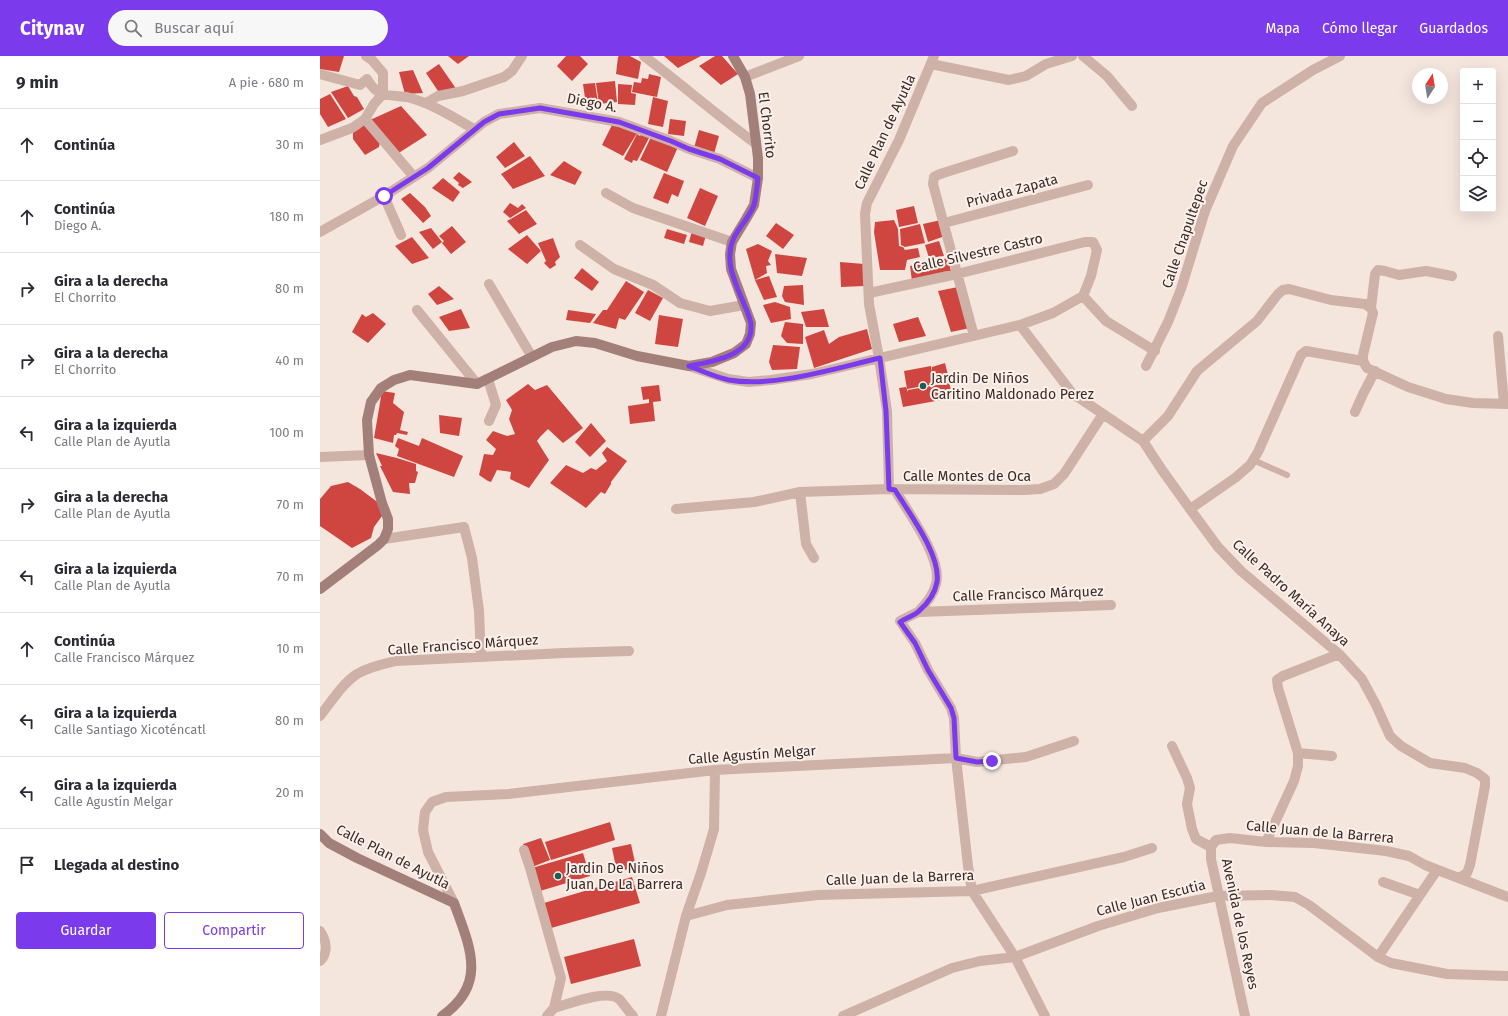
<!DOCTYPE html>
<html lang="es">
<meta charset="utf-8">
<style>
body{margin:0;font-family:"Fira Sans",sans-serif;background:#f7f7f7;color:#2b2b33}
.controls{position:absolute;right:12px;top:12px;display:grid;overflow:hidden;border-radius:4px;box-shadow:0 4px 16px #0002}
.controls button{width:36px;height:36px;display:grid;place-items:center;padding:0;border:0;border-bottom:1px solid #e1e1e2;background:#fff;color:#2b2b33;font:20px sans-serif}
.compass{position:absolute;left:1092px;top:12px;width:36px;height:36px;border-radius:50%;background:#fff;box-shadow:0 4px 16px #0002;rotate:12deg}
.stop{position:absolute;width:12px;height:12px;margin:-9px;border:3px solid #7c3aed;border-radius:50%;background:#fff}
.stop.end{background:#7c3aed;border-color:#fff;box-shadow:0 1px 4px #0008}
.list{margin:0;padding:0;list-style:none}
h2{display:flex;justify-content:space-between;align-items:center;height:52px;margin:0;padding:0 16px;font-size:17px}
h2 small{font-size:13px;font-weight:400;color:#7c7c81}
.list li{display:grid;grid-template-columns:26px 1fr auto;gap:12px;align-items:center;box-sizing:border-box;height:72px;padding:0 16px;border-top:1px solid #e1e1e2}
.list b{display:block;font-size:15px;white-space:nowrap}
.list p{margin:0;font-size:13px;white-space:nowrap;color:#7c7c81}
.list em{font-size:13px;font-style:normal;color:#7c7c81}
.actions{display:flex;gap:8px;padding:12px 16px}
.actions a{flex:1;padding:9px 0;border:1px solid #7c3aed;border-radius:4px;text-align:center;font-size:14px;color:#7c3aed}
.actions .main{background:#7c3aed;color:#fff}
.icon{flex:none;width:22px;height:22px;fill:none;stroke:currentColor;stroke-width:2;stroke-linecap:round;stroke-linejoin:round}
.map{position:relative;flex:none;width:1188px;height:960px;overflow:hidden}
header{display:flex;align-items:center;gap:24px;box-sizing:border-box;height:56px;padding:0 20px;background:#7c3aed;color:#fff}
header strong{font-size:19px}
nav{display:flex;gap:22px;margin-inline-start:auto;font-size:14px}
.search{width:280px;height:36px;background:#f7f7f7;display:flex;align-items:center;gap:10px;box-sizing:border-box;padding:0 14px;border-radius:22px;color:#7c7c81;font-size:15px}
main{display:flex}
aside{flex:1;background:#fff}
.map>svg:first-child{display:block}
.building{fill:#cf4640}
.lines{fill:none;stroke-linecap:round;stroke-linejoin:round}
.lane{stroke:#ceb1a7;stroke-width:6}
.street{stroke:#ceb1a7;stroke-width:10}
.secondary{stroke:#a27f78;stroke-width:10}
.route{stroke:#7c3aed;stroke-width:5}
.poi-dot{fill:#1a5f56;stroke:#fbf0ea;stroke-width:1.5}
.labels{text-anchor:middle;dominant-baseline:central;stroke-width:4;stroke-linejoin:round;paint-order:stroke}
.street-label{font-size:14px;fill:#3a2a28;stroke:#fbf0ea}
.poi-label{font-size:14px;fill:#3a2a28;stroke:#fbf0ea;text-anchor:start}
</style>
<header>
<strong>Citynav</strong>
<div class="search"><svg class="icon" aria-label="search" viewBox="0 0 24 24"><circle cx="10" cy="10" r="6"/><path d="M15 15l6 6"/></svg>Buscar aquí</div>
<nav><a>Mapa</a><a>Cómo llegar</a><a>Guardados</a></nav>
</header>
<main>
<aside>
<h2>9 min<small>A pie · 680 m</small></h2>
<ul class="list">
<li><svg class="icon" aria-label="ahead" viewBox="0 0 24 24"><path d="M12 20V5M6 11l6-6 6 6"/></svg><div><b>Continúa</b></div><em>30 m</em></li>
<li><svg class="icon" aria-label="ahead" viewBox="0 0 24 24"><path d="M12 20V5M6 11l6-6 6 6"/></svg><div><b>Continúa</b><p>Diego A.</p></div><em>180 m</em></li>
<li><svg class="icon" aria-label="right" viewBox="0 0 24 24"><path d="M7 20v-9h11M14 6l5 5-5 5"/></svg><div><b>Gira a la derecha</b><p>El Chorrito</p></div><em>80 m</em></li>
<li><svg class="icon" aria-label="right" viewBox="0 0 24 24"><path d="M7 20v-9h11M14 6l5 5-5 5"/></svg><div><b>Gira a la derecha</b><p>El Chorrito</p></div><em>40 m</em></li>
<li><svg class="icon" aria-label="left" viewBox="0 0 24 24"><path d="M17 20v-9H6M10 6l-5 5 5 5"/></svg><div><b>Gira a la izquierda</b><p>Calle Plan de Ayutla</p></div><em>100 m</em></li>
<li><svg class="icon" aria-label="right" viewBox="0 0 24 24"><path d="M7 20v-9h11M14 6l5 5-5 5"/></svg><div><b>Gira a la derecha</b><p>Calle Plan de Ayutla</p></div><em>70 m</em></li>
<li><svg class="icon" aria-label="left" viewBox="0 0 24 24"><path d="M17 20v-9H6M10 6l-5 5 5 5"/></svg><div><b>Gira a la izquierda</b><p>Calle Plan de Ayutla</p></div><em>70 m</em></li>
<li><svg class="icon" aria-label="ahead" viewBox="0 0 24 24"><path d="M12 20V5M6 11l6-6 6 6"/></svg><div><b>Continúa</b><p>Calle Francisco Márquez</p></div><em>10 m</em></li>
<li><svg class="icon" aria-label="left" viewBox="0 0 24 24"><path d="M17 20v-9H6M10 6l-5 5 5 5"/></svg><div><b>Gira a la izquierda</b><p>Calle Santiago Xicoténcatl</p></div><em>80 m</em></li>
<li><svg class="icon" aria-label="left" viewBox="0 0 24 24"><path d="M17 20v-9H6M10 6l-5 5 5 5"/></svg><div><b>Gira a la izquierda</b><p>Calle Agustín Melgar</p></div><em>20 m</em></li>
<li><svg class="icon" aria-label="arrive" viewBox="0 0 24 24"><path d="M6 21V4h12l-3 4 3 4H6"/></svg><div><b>Llegada al destino</b></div></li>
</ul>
<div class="actions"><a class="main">Guardar</a><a>Compartir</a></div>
</aside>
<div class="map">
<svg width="1188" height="960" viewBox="0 0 1188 960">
<rect width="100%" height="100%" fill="#f4e5dd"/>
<path class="building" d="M0,0H24L19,16L0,13Z
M128,0H149L138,8Z
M246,0H260L268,8L252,25L237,10Z
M299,0H310L321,6L318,23L296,18L298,1Z
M344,0H381L358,12Z
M395,0H402L418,18L401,29L379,10Z
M119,8L137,34L120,38L106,17Z
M93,14L103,37L85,38L79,16Z
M329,18L341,21L337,41L312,36L314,26L321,27L322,22L328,23Z
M295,25L297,46L279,48L276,27Z
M275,27L278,47L266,49L263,28Z
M298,28L312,29L311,37L316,38L315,49L298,48Z
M28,30L34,40L37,41L44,53L28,62L11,36Z
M10,38L26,63L8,71L0,58V43Z
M333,41L348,45L343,71L328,68Z
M81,50L107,79L77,98L50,64Z
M350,63L366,65L364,80L348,78Z
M44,67L60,86L59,91L45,99L33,83V74Z
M293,67L319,74L303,100L282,89Z
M379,74L399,80L394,98L374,92Z
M323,76L330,80L317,105L313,104L312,107L304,103L317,78L320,80Z
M332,79L358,91L347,116L320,104Z
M194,86L205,100L185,112L176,101Z
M210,100L225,120L193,133L181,118Z
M244,105L262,116L255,129L230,119Z
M139,116L152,126L143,132L138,129L139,127L133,122Z
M344,117L364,125L358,141L352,138L348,148L333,142Z
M123,122L140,136L133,146L112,132Z
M380,132L398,140L385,170L367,162Z
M90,137L105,151L111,160L103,167L81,143Z
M190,147L198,152L202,148L206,152L190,162L183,156Z
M594,150L598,167L579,171L576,154Z
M206,154L217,168L199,178L187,165Z
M574,164L578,173L579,190L583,191L585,194L598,192L600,201L587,204L585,214H560L554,176L555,166Z
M621,164L625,180L608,186L603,168Z
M456,167L474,179L463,193L446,180Z
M600,168L605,187L585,191L581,189L580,173Z
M132,170L146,186L131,198L122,187L125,184L124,185L119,180Z
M111,172L122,186L113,193L99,176Z
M347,173L367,179L364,188L344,182Z
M372,175L386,179L383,190L369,186Z
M207,179L221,195L207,208L188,193Z
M92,181L109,202L92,208L75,190Z
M233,182L240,201L235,206L236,209L230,213L224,207L226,205L218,187Z
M619,185L624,200L609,202L605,189Z
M438,188L452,195L448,205L451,209L446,210L447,217L435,224L426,193Z
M455,198L487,202L482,220L457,217Z
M628,202L631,216L592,225L590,210Z
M520,206L544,208V230L521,231Z
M262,212L279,226L272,235L254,222Z
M449,220L457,241L444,244L435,224Z
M306,225L324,236L305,264L299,262L296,273L273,267L283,254H287Z
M483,229L484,249L465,246L462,240L464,230Z
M119,230L134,243L117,249L108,238Z
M638,231L650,272L631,276L618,235Z
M328,234L343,242L330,265L315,257Z
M455,246L470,251L471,263L451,267L443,249Z
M141,253L150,272L129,275L119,261Z
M504,253L509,271H486L481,256Z
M248,254L276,258L270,267L246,264Z
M53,257L66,268L48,287L32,276L42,258L46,261Z
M339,259L363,263L358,291L335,288Z
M598,261L606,280L579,286L573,268Z
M465,266L483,268V288L467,287L461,280Z
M547,273L552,293L494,312L485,281L504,274L509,288L519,281Z
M453,289L480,291L477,313L452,314L449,306Z
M625,307L629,323L614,325L615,328L587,333L584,315L611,310L612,316V311Z
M629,324L632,342L583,351L579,332L586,331L588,336V334L617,329L616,327Z
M208,328L215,334L227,329L263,372L243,387L228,373L220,381L217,385L229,404L209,432L190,423L191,416L177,414L171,426L168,425L159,419L164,398L173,399L176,393L166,384L173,375L187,380L195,378L189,363L192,354L186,344Z
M339,329L341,345L333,346L335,365L310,368L308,350L329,347V343L323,344L321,331Z
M62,335L75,337L73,347L84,356L80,374L88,376L87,379L77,377L76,379H74L73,387L54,382Z
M119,359L142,362L139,380L120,377Z
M271,367L286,385L270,401L255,386Z
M78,382L99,390L102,382L143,400L134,421L77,400L79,393L75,390Z
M287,391L307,405L291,426V428L285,438L281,436L266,452L230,427L246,409L263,417L271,412L276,414L287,405L282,397Z
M56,397L77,402L96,408V415L98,416L95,427H89L90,438L73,436L60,410H62Z
M28,426L40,433L60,448L62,460L54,471L51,482L32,492L0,470V443L11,430Z
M290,766L295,784L231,804L225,786Z
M221,782L230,804L212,811L203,788Z
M311,788L316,811L297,816L292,792Z
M263,797L270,820L220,835L212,812Z
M312,821L320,847L231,872L224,847Z
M314,883L321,910L251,928L244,901Z"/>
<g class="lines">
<path class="lane" d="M933,404L967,419"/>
<path class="street" d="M324,0C361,28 397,59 435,87
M763,0L787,20L812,50
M611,8L689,24L706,20L726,8L752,0
M0,18L40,29L47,23C51,30 55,35 62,38C70,40 79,40 87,41C111,47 133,61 154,73
M425,21L479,0
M106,47L118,40L143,35L184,21L192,15L202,0
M45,63L94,121
M0,84L32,72L45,63L54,48L63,38V17L52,4L46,0
M286,137L313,152L412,186
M64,140L81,179
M624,167L768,129
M0,176L64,140L108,112L164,66L179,58L220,52L299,66L351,85L369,93L400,103L438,122
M260,189L294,213L333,229L360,247L390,255L424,249
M169,228L212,301
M763,240L786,265L835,295
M97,254L157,328
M700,269L752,337L823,385L842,414L870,453L898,491L921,515L1019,598L1042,623L1056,649L1070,680L1081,690L1110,707L1145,712L1157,717L1165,723V730L1150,809L1147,817L1139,822
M654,280L613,128L614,121L620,118L693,95
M1178,280L1184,348
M1043,305V299L1053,257L1051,252L1055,218L1058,214L1065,215L1079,219L1106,215L1132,220
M1043,305L1047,312L1088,331L1126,343L1153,347L1188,348
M369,310L408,323L429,326L451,324L492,318L700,269L733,257L763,240L771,220L777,194L773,186H765L637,218L549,237
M826,310L848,266L861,233L885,155L913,90L942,47L993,14L1020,0
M168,323L176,349L169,365
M1035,356L1043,338L1055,315
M823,385L848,360L877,315L937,265L958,238L963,234L969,233L1011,244L1045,248L1051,252
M0,401L49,399
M569,433L567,355L559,302L549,248L545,158L547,147L579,84L614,0
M575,434C588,456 623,503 616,528C613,540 606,547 598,556
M480,436L486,488L494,502
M356,453L434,446L480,436L569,433L705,434L720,433L734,428L744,418L783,358
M870,453L915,422L930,409L938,396L981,299L986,295L1043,305
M64,483L144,471L152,502L159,555L161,601
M0,660C11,646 22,628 37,618C49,611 63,608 76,605L244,597L309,595
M852,690L867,722L870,732L867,748L872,773L876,783L891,791
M978,697L1012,700
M946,786L974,725L978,710V697L958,632L957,624L963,620L1019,598
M204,794L210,812L241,922L234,952
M1063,826L1100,839
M134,847L108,796L103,774L105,756L112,746L126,741L188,738L395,714L636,702L657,706L706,701L754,685
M366,860L407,849L498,839L652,835L804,801L832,792
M0,875C6,884 9,896 0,905
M1058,901L1117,814
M234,952C249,948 286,933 299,943C304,948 308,955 313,960
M227,960L234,952
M341,960L366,860L381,817L394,773L395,714
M523,960L632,912L660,905L695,901L778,870L838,852L898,840L951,839L975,841L989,849L1058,901L1071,907L1127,918L1188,920
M725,960L695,901L652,835L648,810L636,702L634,662L631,652L608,614L595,587L580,565L598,556L791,549
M925,960L891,803V791L896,784L910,782L946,786L994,787L1066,795L1089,800L1105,809L1188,841"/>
<path class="secondary" d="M0,533L58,489L64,483L68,473V463L62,447L49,399L47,364L51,346L61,332L74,324L90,319L157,328L232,291L256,285L275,287L317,300L369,310L392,306L414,297L426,288L430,278L431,267L411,213L410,198L412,186L426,163L434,149L438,122V102L430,38L425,21L413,0
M0,778L9,787L37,802L134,847C150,891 168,928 122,960"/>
</g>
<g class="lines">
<path class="route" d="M64,140L108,112L164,66L179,58L220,52L299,66L351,85L369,93L400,103L438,122C437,131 436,141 434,149C427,167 410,178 410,198C409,210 413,220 417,231C421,242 429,257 431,268C434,300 392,306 369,310C382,315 395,321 409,324C453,332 516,312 560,302L566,355L569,433L575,434C589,457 621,499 617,526C615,537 607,548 599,555C594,560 586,562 580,566L595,587L608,614L631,652L634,662L636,702L657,706L672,705"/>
</g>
<g class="poi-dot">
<circle cx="603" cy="330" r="4"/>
<circle cx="238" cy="820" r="4"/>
</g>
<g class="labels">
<g class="street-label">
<text transform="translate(272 47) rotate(11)">Diego A.</text>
<text transform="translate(447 69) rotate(83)">El Chorrito</text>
<text transform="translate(565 76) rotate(-65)">Calle Plan de Ayutla</text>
<text transform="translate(692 135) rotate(-15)">Privada Zapata</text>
<text transform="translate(865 178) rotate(-71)">Calle Chapultepec</text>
<text transform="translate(658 197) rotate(-13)">Calle Silvestre Castro</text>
<text x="647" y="420">Calle Montes de Oca</text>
<text transform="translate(971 537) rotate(42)">Calle Padro María Anaya</text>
<text transform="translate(708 538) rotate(-2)">Calle Francisco Márquez</text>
<text transform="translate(143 589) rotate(-4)">Calle Francisco Márquez</text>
<text transform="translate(432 699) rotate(-4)">Calle Agustín Melgar</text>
<text transform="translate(1000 776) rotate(5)">Calle Juan de la Barrera</text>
<text transform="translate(73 801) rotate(27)">Calle Plan de Ayutla</text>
<text transform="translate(580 822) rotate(-2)">Calle Juan de la Barrera</text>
<text transform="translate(831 842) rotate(-14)">Calle Juan Escutia</text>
<text transform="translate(920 868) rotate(78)">Avenida de los Reyes</text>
</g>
<g class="poi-label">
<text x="611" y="322">Jardin De Niños<tspan x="611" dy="16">Caritino Maldonado Perez</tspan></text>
<text x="246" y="812">Jardin De Niños<tspan x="246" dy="16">Juan De La Barrera</tspan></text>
</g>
</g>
</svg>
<div class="controls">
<button>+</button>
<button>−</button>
<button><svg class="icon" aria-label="locate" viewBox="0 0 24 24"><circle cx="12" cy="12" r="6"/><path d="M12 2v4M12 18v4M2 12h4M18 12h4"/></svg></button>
<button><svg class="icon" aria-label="layers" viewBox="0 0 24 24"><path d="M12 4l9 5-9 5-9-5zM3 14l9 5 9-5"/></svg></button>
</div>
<svg class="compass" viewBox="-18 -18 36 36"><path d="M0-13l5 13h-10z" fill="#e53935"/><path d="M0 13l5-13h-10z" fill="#7c7c81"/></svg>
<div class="stop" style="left:64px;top:140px"></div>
<div class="stop end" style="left:672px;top:705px"></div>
</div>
</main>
